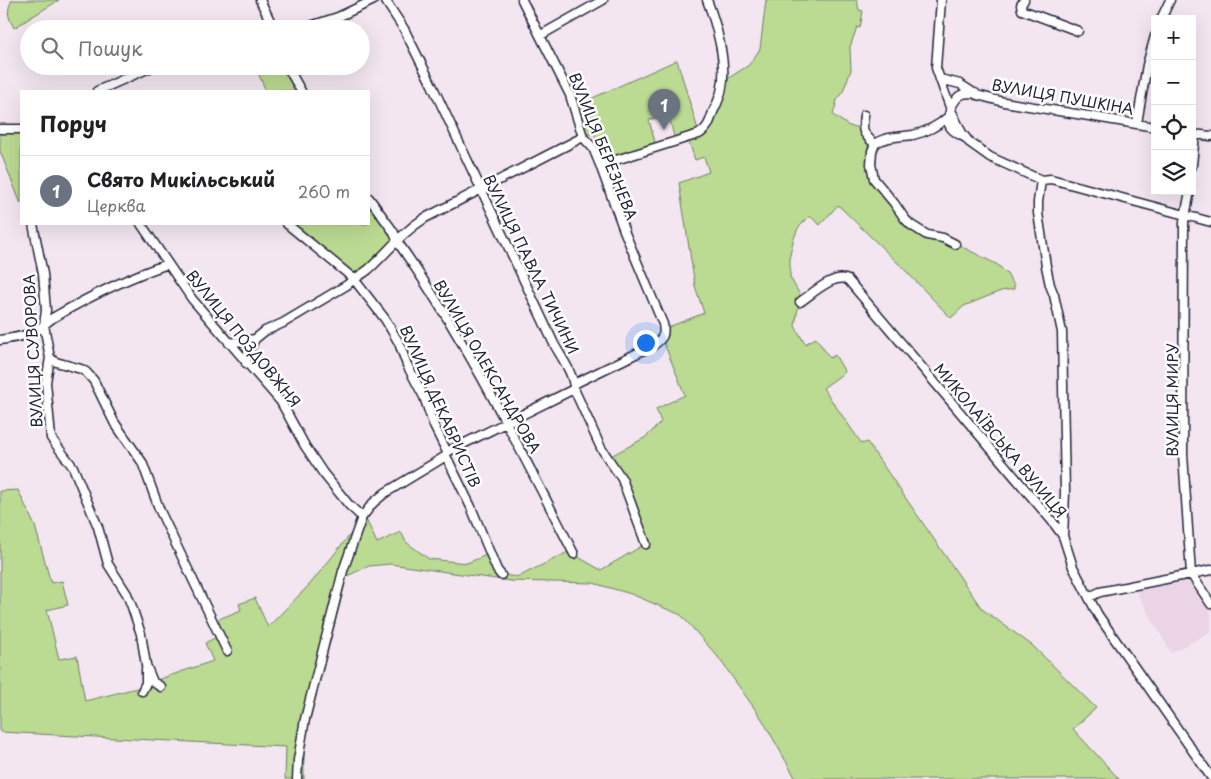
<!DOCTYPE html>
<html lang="uk">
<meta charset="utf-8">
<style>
body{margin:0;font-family:"Playpen Sans",sans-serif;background:#f6f6f6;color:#202124}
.controls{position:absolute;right:15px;top:15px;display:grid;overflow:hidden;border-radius:0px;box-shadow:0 5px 20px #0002}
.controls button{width:45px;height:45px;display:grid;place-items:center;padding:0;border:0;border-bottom:1px solid #e0e0e0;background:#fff;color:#202124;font:25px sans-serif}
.you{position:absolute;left:645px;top:342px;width:18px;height:18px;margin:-12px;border:4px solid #fff;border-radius:50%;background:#1a73e8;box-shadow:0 0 0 8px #1a73e833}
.badge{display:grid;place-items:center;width:32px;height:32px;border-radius:50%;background:#ea580c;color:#fff;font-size:16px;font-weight:700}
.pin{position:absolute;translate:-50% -41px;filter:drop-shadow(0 1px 2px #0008)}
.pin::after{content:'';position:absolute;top:26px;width:18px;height:15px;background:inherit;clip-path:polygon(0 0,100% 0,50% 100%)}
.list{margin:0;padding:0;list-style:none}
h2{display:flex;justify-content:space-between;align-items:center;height:65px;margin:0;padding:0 20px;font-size:21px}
h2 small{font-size:16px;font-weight:400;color:#757577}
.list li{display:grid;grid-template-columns:32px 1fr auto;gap:15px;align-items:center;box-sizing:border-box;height:70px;padding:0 20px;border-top:1px solid #e0e0e0}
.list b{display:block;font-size:19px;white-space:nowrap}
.list p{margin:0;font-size:16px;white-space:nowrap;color:#757577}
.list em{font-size:16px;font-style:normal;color:#757577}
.icon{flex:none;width:28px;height:28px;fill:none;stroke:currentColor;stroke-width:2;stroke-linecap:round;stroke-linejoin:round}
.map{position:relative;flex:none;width:1211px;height:779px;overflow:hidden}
.search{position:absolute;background:#fff;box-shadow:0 5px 20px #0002;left:20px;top:20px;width:350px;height:55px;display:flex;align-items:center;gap:12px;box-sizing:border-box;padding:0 18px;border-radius:28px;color:#757577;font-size:19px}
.panel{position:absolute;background:#fff;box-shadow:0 5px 20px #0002;left:20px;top:90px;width:350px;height:135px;border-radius:0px}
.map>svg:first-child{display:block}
.built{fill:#ebd4e6}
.green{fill:#bbda92;stroke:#6e7e66}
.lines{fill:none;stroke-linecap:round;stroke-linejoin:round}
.minor-casing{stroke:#22223b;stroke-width:11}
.minor{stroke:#fff;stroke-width:8}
.labels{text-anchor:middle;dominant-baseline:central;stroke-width:5;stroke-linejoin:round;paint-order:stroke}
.street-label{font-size:15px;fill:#22223b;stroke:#fff}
</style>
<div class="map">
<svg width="1211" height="779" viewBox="0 0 1211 779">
<rect width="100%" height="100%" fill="#f3e6f0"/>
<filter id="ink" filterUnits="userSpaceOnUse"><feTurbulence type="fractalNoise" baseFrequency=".02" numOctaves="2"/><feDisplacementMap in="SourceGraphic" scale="10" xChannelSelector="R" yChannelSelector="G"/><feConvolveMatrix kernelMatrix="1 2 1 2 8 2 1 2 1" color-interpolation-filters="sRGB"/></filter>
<g filter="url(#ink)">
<path class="built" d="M1187,577L1192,579L1211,613V632L1171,653L1134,587Z"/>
<path class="green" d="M12,0H59L14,28C8,17 6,11 12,0Z
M766,0H857L859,10L863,11L860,28L857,27L850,47L851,70L842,94L837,100L833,115L849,126L862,128L873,148V173L920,230L943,237L998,265L1007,274L1014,285V289L1001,291L964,306L951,318L903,268L838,205L820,225L810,216L798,228L793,241L790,255V277L800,295L795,326L805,344L816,338L830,358L835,355L845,372L823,388L862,444L867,442L982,609L1033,646L1096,708L1073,729L1119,779H796L762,719L718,657L681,615L631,594L593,583L510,581L390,564L369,566L347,576L304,743V779H298L300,745L345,572L365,517L377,543L401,532L406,542L429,559L467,563L489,554C497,567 502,579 520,576L570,551L576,553L580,558L601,570L647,543L609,457L646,437L661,422L656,409L685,395L663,341L666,328L704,313L695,286L679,183L709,172L704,157L695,160L688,139L700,135L724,81L749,65L760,49Z
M677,60L699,133L675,140L668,114L649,120L656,146L603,162L595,145L596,142L595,134H585L575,106Z
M255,66H285L300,91H266Z
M21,130V204L0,151V131Z
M369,200L394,239L386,250L358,273H353L290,224H369Z
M18,490L35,526L51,583L62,581L68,605L47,610L59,659L77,656L85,701L141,687L154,681L213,661L205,643L220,635L214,621L241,610L239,604L255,598L268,627L311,583L357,526L331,610L296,779H285L286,747L0,732V491Z"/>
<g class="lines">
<g class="minor-casing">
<path id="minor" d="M260,0L274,29
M385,0L404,29L432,85L554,344C561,357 574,374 574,389L601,448L622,479L646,544
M522,0L570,95L583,137L593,148L600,165L625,233L663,324C665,335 663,338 654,345L574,384
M941,0L936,68L951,110L962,133L969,142L990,157L1041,180L1051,179L1211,222
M1024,0L1021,5L1022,10L1078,31
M1161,19L1170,0
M301,29L338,17L374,0
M541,35L603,0
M287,66L301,91
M940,79L960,84L977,95L1004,102L1155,127
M97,91L154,66
M864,115C862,131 862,133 875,144L872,151L871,164L874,179L894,203L905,219L911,225L927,235L943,238L955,244
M1137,123L1147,65L1155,36
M0,129H21
M1192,134L1211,136
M964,137C960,135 954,132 951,128C944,119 953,98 963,94C967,93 971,93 975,93
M875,144C886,136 900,137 913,135C926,132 939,125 948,117
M600,165L699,134C708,129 710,121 713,112C717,104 721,96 722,87C727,62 716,23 707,0
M1192,165L1195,135
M1041,180L1038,202V213L1046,266L1050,285L1054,295L1062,332L1065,493L1063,536
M1190,191L1184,222L1183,454L1191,574L1211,604
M369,198L393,231L399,244C467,341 520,449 574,554
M33,224L43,274L46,310L44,325L50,358L46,382L51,438L73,467L98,527L108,564L127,594L132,607L141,634L146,665L153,682L161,687
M141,224L192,299L281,402L305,446L323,473L349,505L362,517
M287,224L353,278L385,319L399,343L407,365L424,397L434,426L447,452L446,456L471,507L497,570L501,575
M800,302C812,294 834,273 848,280L1052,521L1063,536L1073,567L1098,615L1211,777
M0,340C11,338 24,337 34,332C42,328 48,320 56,316C89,297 132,276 168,264
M229,343L255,339L265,331L283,323L347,285C354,278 362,275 369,269C389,251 401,233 425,218L583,137
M50,358L56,362L81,369L86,372L94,381L114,422L142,462L160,511L227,651
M246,363L247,356L255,339
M447,452L574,389
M1089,597L1100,592L1211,570
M142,691L146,683V669
M297,779L298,760L305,719L343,571L362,517L373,503L385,493L446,456"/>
</g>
<use href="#minor" class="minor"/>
</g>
</g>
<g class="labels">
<g class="street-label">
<text transform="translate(1063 96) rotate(10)">ВУЛИЦЯ ПУШКІНА</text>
<text transform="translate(604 146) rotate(68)">ВУЛИЦЯ БЕРЕЗНЕВА</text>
<text transform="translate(532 264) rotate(64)">ВУЛИЦЯ ПАВЛА ТИЧИНИ</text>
<text transform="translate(244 338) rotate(51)">ВУЛИЦЯ ПОЗДОВЖНЯ</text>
<text transform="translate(32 351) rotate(-93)">ВУЛИЦЯ СУВОРОВА</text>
<text transform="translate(488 366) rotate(60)">ВУЛИЦЯ ОЛЕКСАНДРОВА</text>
<text transform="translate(1171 400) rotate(-90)">ВУЛИЦЯ МИРУ</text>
<text transform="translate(441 406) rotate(66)">ВУЛИЦЯ ДЕКАБРИСТІВ</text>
<text transform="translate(1001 440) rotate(50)">МИКОЛАЇВСЬКА ВУЛИЦЯ</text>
</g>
</g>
</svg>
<div class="controls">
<button>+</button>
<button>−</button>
<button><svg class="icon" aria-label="locate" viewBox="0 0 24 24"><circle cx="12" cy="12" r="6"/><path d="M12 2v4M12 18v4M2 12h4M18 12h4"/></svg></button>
<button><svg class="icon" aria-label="layers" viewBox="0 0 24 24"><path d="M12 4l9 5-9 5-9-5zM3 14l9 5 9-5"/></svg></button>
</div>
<div class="you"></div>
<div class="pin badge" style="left:664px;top:130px;background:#6b7280">1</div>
<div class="search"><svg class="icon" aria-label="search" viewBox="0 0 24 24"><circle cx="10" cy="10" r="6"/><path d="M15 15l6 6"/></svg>Пошук</div>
<section class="panel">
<h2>Поруч<small></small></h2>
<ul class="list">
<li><span class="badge" style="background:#6b7280">1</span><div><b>Свято Микільський</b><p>Церква</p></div><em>260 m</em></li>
</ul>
</section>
</div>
